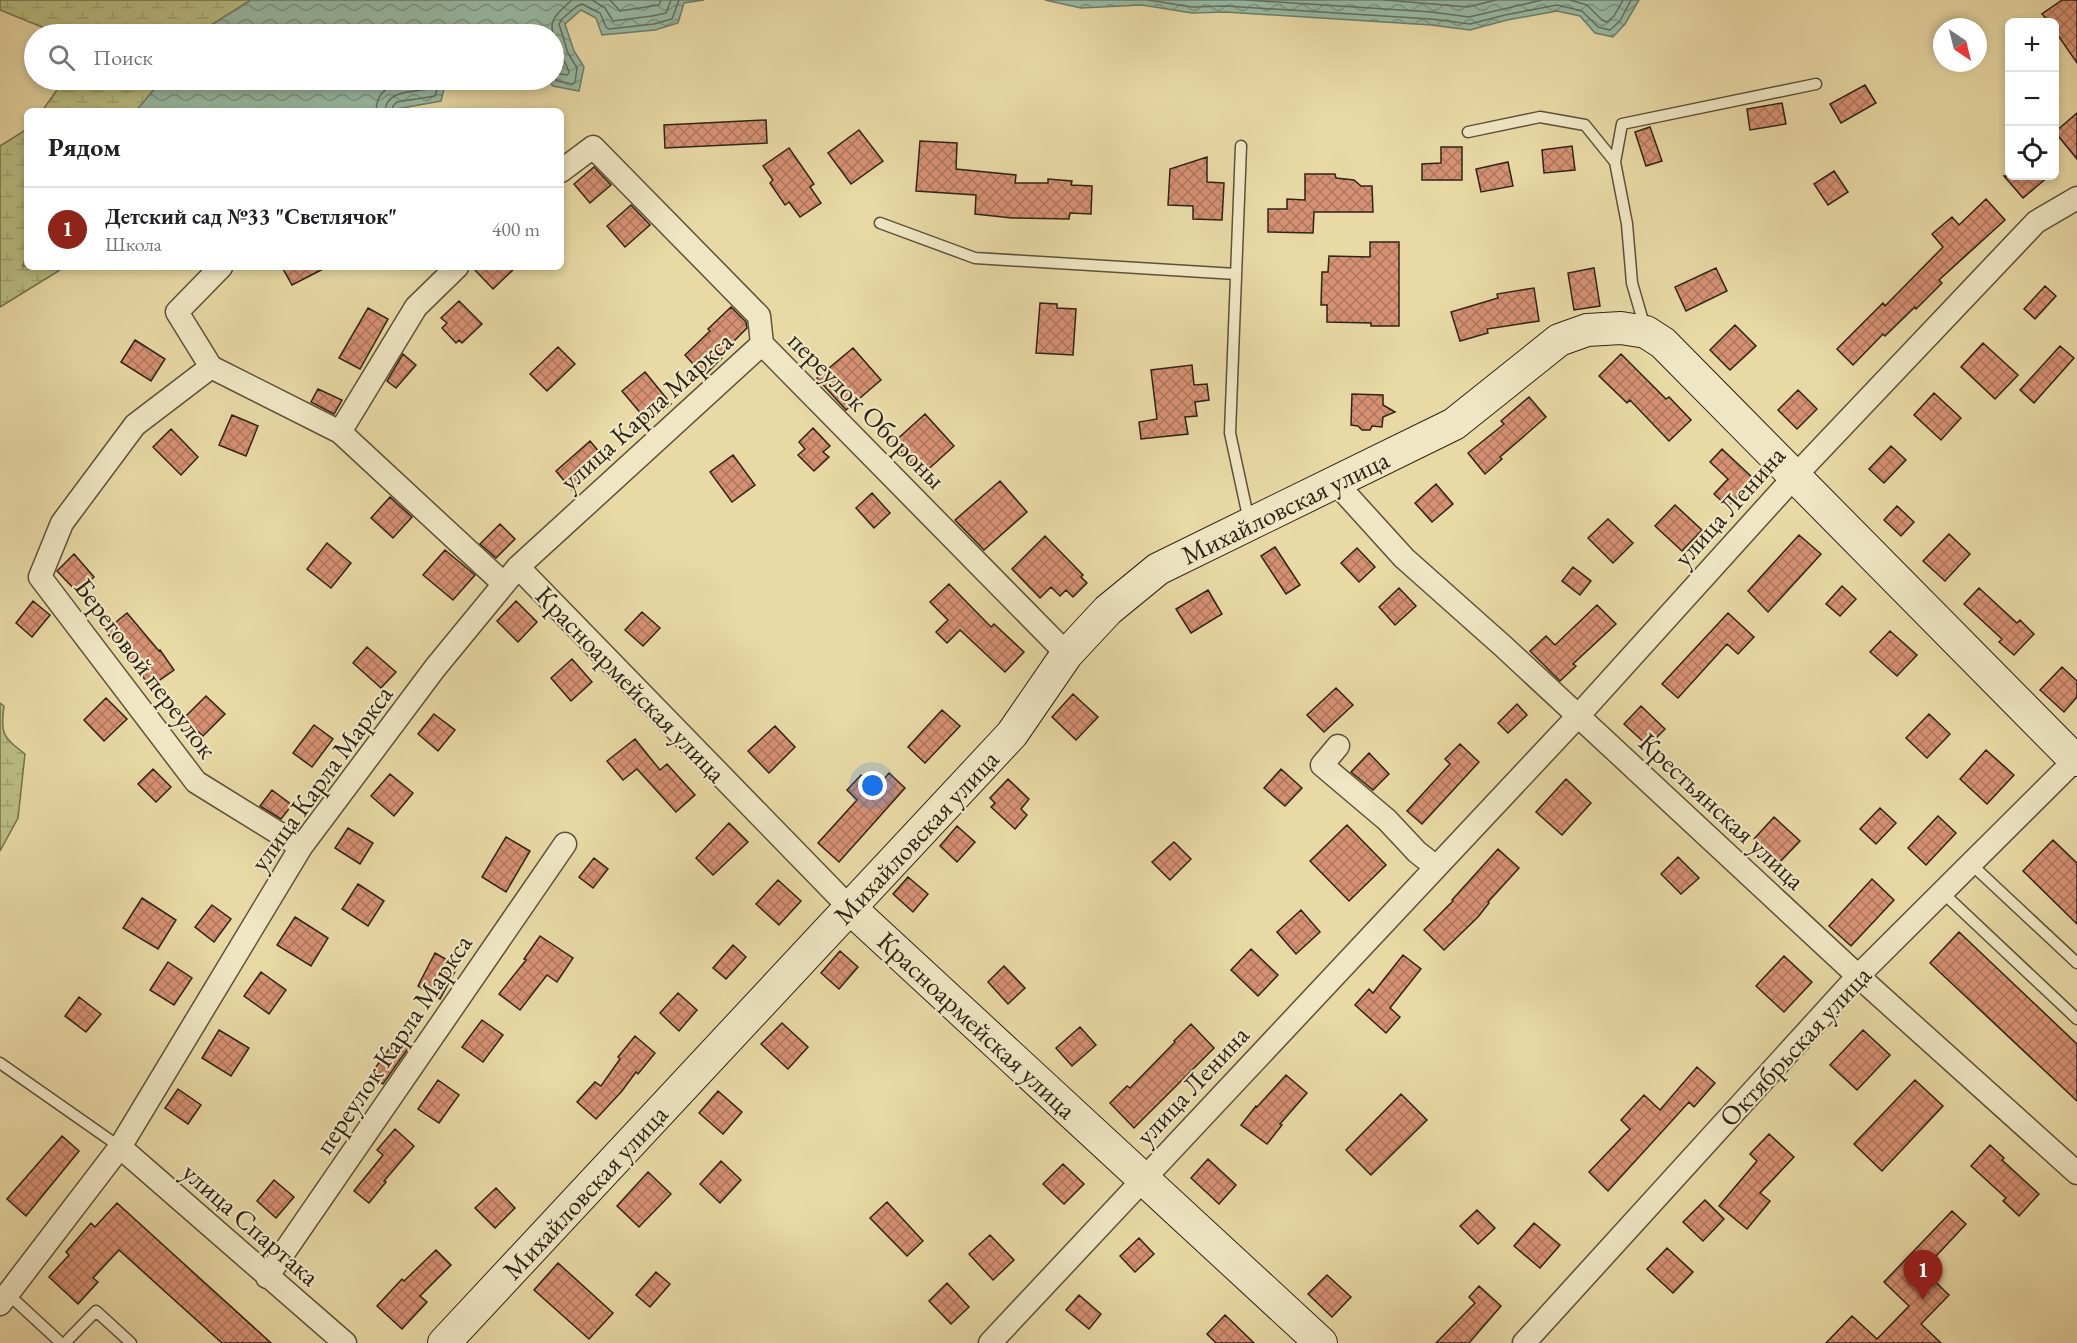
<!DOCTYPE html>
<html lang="ru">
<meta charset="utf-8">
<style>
body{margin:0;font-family:"EB Garamond",serif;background:#f6f6f6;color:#202124}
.controls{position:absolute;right:18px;top:18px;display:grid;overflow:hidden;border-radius:9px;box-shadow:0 3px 9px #0003}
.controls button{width:54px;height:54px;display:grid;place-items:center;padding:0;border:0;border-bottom:2px solid #e0e0e0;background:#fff;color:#202124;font:30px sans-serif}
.compass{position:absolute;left:1933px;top:18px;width:54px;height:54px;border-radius:50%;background:#fff;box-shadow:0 3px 9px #0003;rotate:145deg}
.you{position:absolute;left:873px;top:786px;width:21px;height:21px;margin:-15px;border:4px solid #fff;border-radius:50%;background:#1a73e8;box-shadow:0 0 0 9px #1a73e833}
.badge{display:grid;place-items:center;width:39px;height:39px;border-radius:50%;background:#8f2418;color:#fff;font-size:20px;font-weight:700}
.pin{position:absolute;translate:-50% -50px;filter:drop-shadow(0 2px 3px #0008)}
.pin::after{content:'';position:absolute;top:32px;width:21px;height:18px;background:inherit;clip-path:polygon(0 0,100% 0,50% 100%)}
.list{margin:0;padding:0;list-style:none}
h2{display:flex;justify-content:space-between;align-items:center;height:78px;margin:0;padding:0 24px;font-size:26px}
h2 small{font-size:20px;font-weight:400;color:#757577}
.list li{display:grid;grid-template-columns:39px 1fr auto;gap:18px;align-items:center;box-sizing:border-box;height:84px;padding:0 24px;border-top:2px solid #e0e0e0}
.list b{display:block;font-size:22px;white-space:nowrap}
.list p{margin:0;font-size:20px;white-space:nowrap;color:#757577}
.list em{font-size:20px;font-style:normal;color:#757577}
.icon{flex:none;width:33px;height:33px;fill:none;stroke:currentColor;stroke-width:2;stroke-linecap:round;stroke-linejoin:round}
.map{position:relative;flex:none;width:2077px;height:1343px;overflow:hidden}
.search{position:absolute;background:#fff;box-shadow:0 3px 9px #0003;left:24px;top:24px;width:540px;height:66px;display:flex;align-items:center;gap:15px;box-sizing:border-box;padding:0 21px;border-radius:33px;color:#757577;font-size:22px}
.panel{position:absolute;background:#fff;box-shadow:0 3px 9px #0003;left:24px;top:108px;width:540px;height:162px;border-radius:9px}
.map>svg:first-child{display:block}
.wetland{fill:url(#wetland-marsh);stroke:#74714d;stroke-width:1.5}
.water{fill:url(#water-waves);stroke:#6e7e6c;stroke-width:1.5}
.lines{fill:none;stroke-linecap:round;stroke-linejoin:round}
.shore{stroke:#636f5e;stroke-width:1.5}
.building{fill:url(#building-cross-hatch);stroke:#2e2417;stroke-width:1.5}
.lane-casing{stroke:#5c513a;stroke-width:13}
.street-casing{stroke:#5c513a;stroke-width:25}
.secondary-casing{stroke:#2e2417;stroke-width:34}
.lane{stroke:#f0e6c4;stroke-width:10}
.street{stroke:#f0e6c4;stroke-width:22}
.secondary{stroke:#f0e6c4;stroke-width:32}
.labels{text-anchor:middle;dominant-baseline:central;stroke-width:4.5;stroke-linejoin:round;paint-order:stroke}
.street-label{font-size:27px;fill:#2e2417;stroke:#f0e6c4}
</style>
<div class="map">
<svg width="2077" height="1343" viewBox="0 0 2077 1343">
<defs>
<pattern id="wetland-marsh" width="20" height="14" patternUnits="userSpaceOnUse" patternTransform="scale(1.5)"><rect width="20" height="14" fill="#babe83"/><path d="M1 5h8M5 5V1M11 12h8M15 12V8" fill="none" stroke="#a0a370"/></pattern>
<pattern id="water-waves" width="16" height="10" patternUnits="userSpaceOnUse" patternTransform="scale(1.5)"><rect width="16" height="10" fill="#98baa4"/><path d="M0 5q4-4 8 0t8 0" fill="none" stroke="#7c9785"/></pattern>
<pattern id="building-cross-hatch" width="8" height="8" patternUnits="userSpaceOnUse" patternTransform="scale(1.5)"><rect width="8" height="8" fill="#d69173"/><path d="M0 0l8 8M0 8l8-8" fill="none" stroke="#ae765d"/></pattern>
</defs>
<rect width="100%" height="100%" fill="#e8d9a5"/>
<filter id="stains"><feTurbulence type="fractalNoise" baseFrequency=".00333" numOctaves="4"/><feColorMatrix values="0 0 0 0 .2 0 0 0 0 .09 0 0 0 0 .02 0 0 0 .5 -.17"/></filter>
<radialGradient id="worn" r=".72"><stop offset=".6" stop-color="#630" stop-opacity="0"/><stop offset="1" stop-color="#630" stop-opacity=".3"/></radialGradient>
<path class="wetland" d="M0,0H251L203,30L199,34H59L0,10Z
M64,80H162L136,111H42Z
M27,129V253L23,266L60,270L0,307V146Z
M0,703L4,706C0,734 3,737 25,754L18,818L0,851Z"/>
<path class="water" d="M251,0H704L684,3L678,23L655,30L602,35L596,18L581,10L565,24L574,51L584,67L579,91L553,86L547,80H554V34H199L203,30Z
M1045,0H1639L1625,24L1613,37L1595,33L1580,16L1557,11L1507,20L1470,30L1431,25L1225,12L1192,13L1142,5L1081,8Z
M162,80H459H446L441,101L385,111H136Z"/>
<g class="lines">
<path class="shore" d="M592,0L605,8L613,21L652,16L666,13L671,0
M610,0L620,11L659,5L661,0
M1148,0L1192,7L1226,6L1431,19L1470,24L1505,15L1557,5L1582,11L1598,27L1610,30L1620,21L1631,0
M1246,0L1432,12L1469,17L1542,0
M1385,0L1468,7L1496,0
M1570,0L1587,5L1602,20L1607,22L1614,16L1623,0
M554,68L560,74L567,75L569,73C568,66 564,62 561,55C548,24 547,22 572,0
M554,77L557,81L572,84L575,82L577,68L568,53L559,24L562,19L577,6L582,4L600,13L606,27L609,29L654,24L672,19L679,0
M376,111C377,79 404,89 423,80
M385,111C386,90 413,92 429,89L432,80
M392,111L393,106L397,102L435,96L440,80"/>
</g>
<path class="building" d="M2062,0H2077V63L2055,31V22H2049L2042,14Z
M1865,85L1876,103L1841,123L1830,104Z
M1782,103L1786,124L1750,130L1747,109Z
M2077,113V159L2055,132Z
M766,120L767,143L665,148L664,125Z
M1650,127L1662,161L1646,166L1635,132Z
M859,130L883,161L851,184L828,153Z
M920,141L957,143L956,169L1016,175L1015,183H1048V179L1072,181L1071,185L1092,186L1091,214L1070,213L1069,219L1012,218L975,214L976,195L916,191Z
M1572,146L1575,170L1544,173L1542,150Z
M1441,147H1462V180H1422V164L1441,163Z
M789,148L814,184L810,187L821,203L800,217L789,202L785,205L770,183L773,180L763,166Z
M1207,157V182L1224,183L1222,220L1193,219V206L1168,205L1170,169Z
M1508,162L1513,186L1481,192L1476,169Z
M594,167L611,185L590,203L574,184Z
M1834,171L1848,192L1828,205L1814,184Z
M1305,174H1335L1336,178L1354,180L1361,186H1372L1373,212H1314L1313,233L1268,232V209H1287V199L1305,200Z
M2004,176H2049L2023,198Z
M1986,199L2005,220L1939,280L1942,283L1916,309L1915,307L1885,336L1883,334L1853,365L1837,349L1883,303L1885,306L1943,247L1932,234L1952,217L1959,225Z
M631,205L650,225L625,247L607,226Z
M1370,242H1399V326H1371V323L1327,322V305H1321L1322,272H1328L1329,256L1370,257Z
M282,267H327L292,285Z
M472,267H516L493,289Z
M1594,268L1600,306L1574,310L1568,273Z
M1716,268L1727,291L1686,311L1675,287Z
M2045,286L2056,296L2035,319L2024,309Z
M1534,288L1539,321L1487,329L1488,333L1460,341L1451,312L1498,298L1497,294Z
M459,301L482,324L462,343L459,340L456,343L442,328L447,323L441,318Z
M1040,303L1057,304V308L1076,309L1073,355L1036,353Z
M731,307L746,322L747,328L720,355L722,358L704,376L685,355L710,331L708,329Z
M368,308L388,319L360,369L339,358Z
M1735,325L1756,346L1730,370L1710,350Z
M135,340L165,359L151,381L121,362Z
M1983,343L2018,375L1995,399L1961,367Z
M2060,346L2074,358L2034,403L2020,390Z
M558,347L575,364L547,391L530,374Z
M853,348L881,380L846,410L817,378Z
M403,354L416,365L396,388L387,381Z
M1621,354L1666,399L1669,397L1691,420L1669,441L1630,400L1627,403L1599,376Z
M1192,365L1194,385L1207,384L1209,400L1195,402L1197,416L1185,417L1188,434L1141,439L1139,422L1157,419L1151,370Z
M645,372L671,404L648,422L622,391Z
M318,389L342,400L334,414L311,402Z
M1798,390L1817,409L1797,429L1778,410Z
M1934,393L1961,418L1941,440L1914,415Z
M1352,394L1383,395V405L1395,412L1383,417L1382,427L1372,426L1370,430H1362L1358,426L1351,425Z
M1529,397L1546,417L1500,457L1502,459L1485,474L1468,453L1504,424L1501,421Z
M925,414L954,446L922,475L893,443Z
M232,415L258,426L246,456L219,445Z
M813,428L830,446L823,452L829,457L814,471L798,455L805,449L799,442Z
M171,429L198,457L181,475L153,447Z
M590,441L606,460L572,490L556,471Z
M1891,446L1906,460L1884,483L1869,469Z
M1722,449L1754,479L1728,507L1714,494L1728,479L1710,462Z
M733,455L755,485L732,502L710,472Z
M1000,481L1027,512L984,550L955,520Z
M1436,484L1453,504L1432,522L1415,503Z
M872,493L890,513L874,528L856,508Z
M390,497L412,517L393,538L371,518Z
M1675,505L1702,530L1682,551L1655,526Z
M1897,506L1914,522L1901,536L1884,520Z
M1608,519L1633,543L1613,563L1588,538Z
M500,524L515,539L496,558L480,544Z
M1949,534L1970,554L1945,581L1923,561Z
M1799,535L1821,554L1768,612L1748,591Z
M1045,536L1083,575L1081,577L1087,583L1073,597L1066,590L1060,596L1051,587L1040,598L1012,569Z
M327,543L351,563L331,588L307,569Z
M1275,547L1300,585L1286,594L1261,556Z
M1357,548L1375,567L1359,582L1341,563Z
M445,550L475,575L453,600L423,575Z
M74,554L94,577L77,592L57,571Z
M1573,567L1591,581L1580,595L1562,581Z
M949,584L991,627L994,624L1024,652L1005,672L960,630L947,643L936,632L948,620L930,602Z
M1842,586L1856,599L1840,616L1826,604Z
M1399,588L1416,606L1395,625L1379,607Z
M1979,588L2017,623L2020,620L2034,634L2014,655L1999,642L2002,639L1964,604Z
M1208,590L1222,614L1191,633L1176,609Z
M33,601L50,615L32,637L16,623Z
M516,601L537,622L518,642L497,621Z
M1597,605L1616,624L1573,664L1576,666L1560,681L1530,651L1546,636L1555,645Z
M642,612L660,628L643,646L625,630Z
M127,613L159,651L160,650L174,670L150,687L123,648L121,649L105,631Z
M1728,613L1754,637L1738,654L1727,644L1678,698L1662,684Z
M1890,631L1917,655L1897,676L1870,652Z
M367,647L396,672L381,688L353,663Z
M572,659L592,682L571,701L551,678Z
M2062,667L2077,681V697L2064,712L2040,690Z
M1336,688L1353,705L1324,732L1307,715Z
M1073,694L1098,717L1076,740L1052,717Z
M206,696L225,714L203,736L184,718Z
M106,698L127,719L104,741L84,720Z
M1517,704L1527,715L1508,733L1498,723Z
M1641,706L1665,729L1648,746L1624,724Z
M942,710L960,726L925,763L908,747Z
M434,714L455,730L438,751L418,734Z
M1929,714L1950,734L1927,758L1906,738Z
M314,725L333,739L312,767L293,753Z
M775,726L795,747L769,773L748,751Z
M635,739L660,770L667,764L695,795L676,812L637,769L623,780L607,761Z
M1460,744L1479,762L1422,824L1407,811L1450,764L1445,759Z
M1986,750L2014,775L1987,804L1960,779Z
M1369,753L1389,774L1373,790L1351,772Z
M153,769L171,787L156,802L138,784Z
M1281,769L1302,788L1285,806L1264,788Z
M889,773L905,788L839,862L818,843L857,800L847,790L861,775L876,788Z
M390,774L413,793L394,816L371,796Z
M1008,779L1029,799L1021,809L1027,815L1015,829L991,807L995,803L990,798Z
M1566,779L1591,803L1562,835L1536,812Z
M272,790L292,805L281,819L260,806Z
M1880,808L1896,823L1876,844L1860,829Z
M1938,816L1956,833L1926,865L1908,848Z
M1774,817L1800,841L1779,863L1754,839Z
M729,823L748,842L713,875L696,858Z
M1347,825L1386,865L1349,901L1310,861Z
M957,826L975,842L957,862L940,846Z
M348,828L373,843L360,864L335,848Z
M506,837L530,851L506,892L482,877Z
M2053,840L2077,863V924L2023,871Z
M1174,842L1191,859L1170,880L1152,862Z
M1498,849L1519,868L1488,902L1489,903L1478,917L1444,950L1424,930L1453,901L1452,900Z
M1678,857L1699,878L1681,894L1661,874Z
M594,858L608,869L593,888L579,877Z
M908,877L928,894L913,912L893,894Z
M1872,879L1894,900L1851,946L1829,926Z
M778,880L801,901L779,925L756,904Z
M358,884L384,901L368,926L342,909Z
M142,898L176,920L158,949L123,928Z
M212,905L231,919L214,942L195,927Z
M1301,910L1320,932L1296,954L1277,932Z
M295,917L328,938L311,966L277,945Z
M1959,932L2077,1044V1101L1930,963Z
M540,936L573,958L557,982L547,975L520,1010L499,994L526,960L524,959Z
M733,945L746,957L726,979L713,968Z
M1251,949L1278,975L1258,996L1231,970Z
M840,951L858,967L839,989L821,973Z
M435,953L458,966L440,999L418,986Z
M1403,955L1421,969L1390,1008L1400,1017L1386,1033L1355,1005L1369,989L1373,993Z
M1784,956L1812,982L1784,1012L1756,986Z
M168,962L192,978L174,1005L150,990Z
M1004,966L1025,988L1008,1004L988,982Z
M261,972L286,990L269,1014L244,996Z
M678,993L697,1010L679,1031L660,1013Z
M79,997L101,1014L86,1032L65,1016Z
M482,1020L503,1035L483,1062L462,1047Z
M782,1023L808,1047L788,1069L761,1044Z
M1191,1024L1214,1048L1134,1128L1110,1103L1127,1086L1130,1088L1175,1042L1174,1041Z
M1080,1027L1096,1045L1072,1066L1056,1048Z
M219,1030L249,1048L231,1076L202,1058Z
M1863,1030L1890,1055L1857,1090L1830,1065Z
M635,1036L655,1053L638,1074L636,1072L622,1091L596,1119L577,1102L595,1082L601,1086L620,1059L618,1057Z
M397,1038L409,1047L383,1084L370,1075Z
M1697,1067L1715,1083L1694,1107L1689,1102L1608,1191L1589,1172L1630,1129L1621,1120L1644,1095L1660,1110Z
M1286,1075L1307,1093L1280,1124L1282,1125L1267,1144L1241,1125L1256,1106L1257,1107Z
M438,1080L459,1095L439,1123L418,1109Z
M1915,1080L1943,1106L1882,1171L1854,1144Z
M178,1089L201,1105L188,1124L165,1108Z
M718,1091L742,1112L723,1134L699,1113Z
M1401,1094L1427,1120L1371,1175L1346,1150Z
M395,1129L414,1146L384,1181L386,1182L369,1203L354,1191L383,1155L377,1150Z
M1769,1134L1794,1157L1760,1193L1770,1201L1747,1229L1719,1206L1757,1161L1750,1154Z
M62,1136L79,1151L26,1216L7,1199Z
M1990,1145L2004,1158L2002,1160L2039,1194L2019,1216L2003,1201L2006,1198L1971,1166Z
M1208,1159L1236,1185L1219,1204L1191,1178Z
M721,1161L741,1180L720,1203L700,1184Z
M1063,1164L1084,1184L1064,1204L1043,1184Z
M648,1172L671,1194L639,1227L617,1206Z
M274,1180L294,1197L276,1218L257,1201Z
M496,1188L515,1208L495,1228L475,1208Z
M1705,1200L1724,1219L1703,1241L1683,1222Z
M887,1202L923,1241L907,1256L870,1218Z
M117,1203L271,1343H222L119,1250L93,1278L98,1282L78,1304L49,1277L69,1255L66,1252L91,1223L95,1227Z
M1477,1210L1495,1228L1478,1244L1460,1226Z
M1952,1211L1966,1224L1923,1270L1949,1295L1921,1324L1941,1343H1826L1852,1316L1877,1339L1909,1306L1884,1282Z
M1534,1223L1560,1245L1540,1268L1514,1246Z
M990,1235L1014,1260L993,1280L969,1254Z
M1139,1238L1154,1254L1135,1272L1120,1256Z
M1667,1248L1693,1272L1673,1293L1647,1269Z
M436,1250L451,1265L420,1296L427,1302L402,1329L377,1306L402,1279L404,1281Z
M558,1263L613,1313L589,1339L534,1290Z
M656,1272L670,1284L650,1307L636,1295Z
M1327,1275L1351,1297L1332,1317L1308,1294Z
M947,1283L969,1307L951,1324L929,1301Z
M1479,1286L1501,1306L1469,1343H1436L1475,1303L1469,1297Z
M1079,1295L1101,1314L1089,1329L1066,1310Z
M1225,1315L1254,1343H1216L1207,1334Z"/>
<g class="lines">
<g class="lane-casing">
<path id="lane" d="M1468,132L1540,117L1585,125L1615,162L1627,224L1632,283L1645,328
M1241,146L1230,433L1249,521
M1615,162L1622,124L1816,84
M880,223L975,258L1236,274
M1971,864L2077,963
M1942,892L2077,1019
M0,1063L120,1147
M8,1294L61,1343
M65,1343L96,1311L131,1343"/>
</g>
<g class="street-casing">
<path id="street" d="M561,171L593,147L759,316L762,344L1067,654
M221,267L177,312L211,367L340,432L504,584
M211,367L135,425L62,523L40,577L196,782L301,847
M340,432L416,307L457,267
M1335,482L1404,558L1504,647L1858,976L2077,1173
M518,567L850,908
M1338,746L1322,765L1387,820L1417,852L1436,867
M120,1147L345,1343
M267,1277L565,844
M0,1304L120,1147L301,847L435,668L518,567L762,344
M990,1343L1578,716L1796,475L2036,222L2077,198
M1524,1343L1858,976L2075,760L2077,761"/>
</g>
<g class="secondary-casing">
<path id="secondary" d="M850,908L1321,1343
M444,1343L1012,734L1067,654L1108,610L1158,569L1454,424L1559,340L1587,330L1621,328L1646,332L1663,343L2075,760L2077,758"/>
</g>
<use href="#lane" class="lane"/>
<use href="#street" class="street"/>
<use href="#secondary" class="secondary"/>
</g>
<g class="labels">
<g class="street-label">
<text transform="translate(867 410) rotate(45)">переулок Обороны</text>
<text transform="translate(646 411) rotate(-42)">улица Карла Маркса</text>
<text transform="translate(1729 506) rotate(-48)">улица Ленина</text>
<text transform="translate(1285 507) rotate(-26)">Михайловская улица</text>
<text transform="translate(146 668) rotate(53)">Береговой переулок</text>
<text transform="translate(631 684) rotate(46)">Красноармейская улица</text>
<text transform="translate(321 778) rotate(-54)">улица Карла Маркса</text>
<text transform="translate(1722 811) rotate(43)">Крестьянская улица</text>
<text transform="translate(916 837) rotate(-47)">Михайловская улица</text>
<text transform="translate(977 1025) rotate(43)">Красноармейская улица</text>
<text transform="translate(393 1044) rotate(-56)">переулок Карла Маркса</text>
<text transform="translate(1795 1046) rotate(-47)">Октябрьская улица</text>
<text transform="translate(1192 1085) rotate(-47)">улица Ленина</text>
<text transform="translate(585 1192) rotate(-47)">Михайловская улица</text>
<text transform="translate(251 1224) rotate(41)">улица Спартака</text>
</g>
</g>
<rect width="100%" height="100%" filter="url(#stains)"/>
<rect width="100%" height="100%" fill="url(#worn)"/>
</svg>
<div class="controls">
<button>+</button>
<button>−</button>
<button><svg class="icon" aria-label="locate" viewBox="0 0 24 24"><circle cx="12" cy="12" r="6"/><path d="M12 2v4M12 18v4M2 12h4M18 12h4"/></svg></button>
</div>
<svg class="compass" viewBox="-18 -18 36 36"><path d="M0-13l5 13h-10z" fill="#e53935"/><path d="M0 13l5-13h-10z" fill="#757577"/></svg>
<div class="you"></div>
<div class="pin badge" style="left:1923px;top:1300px">1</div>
<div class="search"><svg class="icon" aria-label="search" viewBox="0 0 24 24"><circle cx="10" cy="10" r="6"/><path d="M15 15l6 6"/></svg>Поиск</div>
<section class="panel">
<h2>Рядом<small></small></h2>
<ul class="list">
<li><span class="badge">1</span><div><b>Детский сад №33 &quot;Светлячок&quot;</b><p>Школа</p></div><em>400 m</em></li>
</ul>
</section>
</div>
